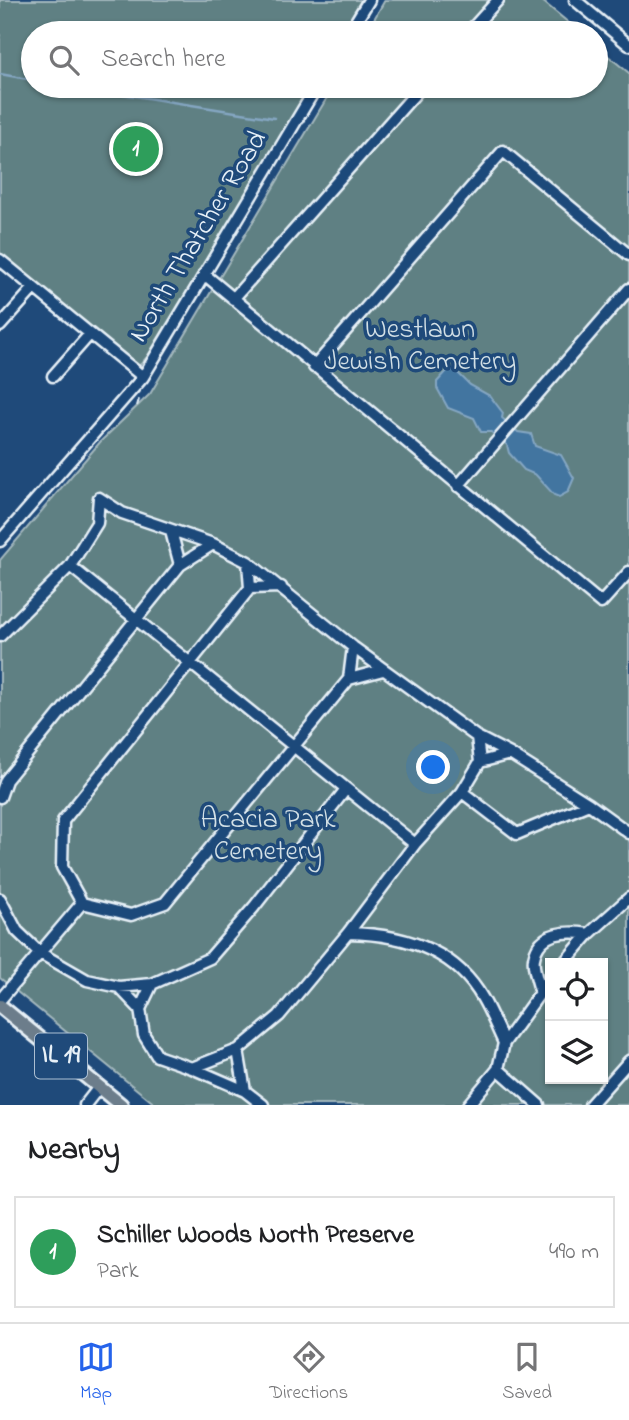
<!DOCTYPE html>
<style>
body{margin:0;font-family:"Indie Flower",sans-serif;background:#f2f2f2;color:#202124}
.controls{position:absolute;right:21px;bottom:21px;display:grid;overflow:hidden;border-radius:0px;box-shadow:0 2px 5px #0004}
.controls button{width:63px;height:63px;display:grid;place-items:center;padding:0;border:0;border-bottom:2px solid #e0e0e0;background:#fff;color:#202124;font:35px sans-serif}
.you{position:absolute;left:434px;top:768px;width:24px;height:24px;margin:-18px;border:5px solid #fff;border-radius:50%;background:#1a73e8;box-shadow:0 0 0 10px #1a73e833}
.badge{display:grid;place-items:center;width:46px;height:46px;border-radius:50%;background:#2563eb;color:#fff;font-size:23px;font-weight:700}
.pin{position:absolute;translate:-50% -50%;border:4px solid #fff;box-shadow:0 2px 7px #0006}
.list{margin:0;padding:0;list-style:none}
h2{display:flex;justify-content:space-between;align-items:center;height:91px;margin:0;padding:0 28px;font-size:30px}
h2 small{font-size:23px;font-weight:400;color:#757577}
.list li{display:grid;grid-template-columns:46px 1fr auto;gap:21px;align-items:center;box-sizing:border-box;height:112px;margin:0 14px 14px;padding:0 14px;border:2px solid #e0e0e0;border-radius:0px}
.list b{display:block;font-size:26px;white-space:nowrap}
.list p{margin:0;font-size:23px;white-space:nowrap;color:#757577}
.list em{font-size:23px;font-style:normal;color:#757577}
.icon{flex:none;width:38px;height:38px;fill:none;stroke:currentColor;stroke-width:2;stroke-linecap:round;stroke-linejoin:round}
.map{position:relative;flex:none;width:629px;height:1105px;overflow:hidden}
.search{position:absolute;background:#fff;box-shadow:0 2px 5px #0004;left:21px;right:21px;top:21px;height:77px;display:flex;align-items:center;gap:18px;box-sizing:border-box;padding:0 24px;border-radius:38px;color:#757577;font-size:26px}
.sheet{height:217px;background:#fff}
nav{display:flex;justify-content:space-around;align-items:center;box-sizing:border-box;height:98px;border-top:2px solid #e0e0e0;background:#fff;font-size:19px;color:#757577}
nav a{display:grid;justify-items:center;gap:4px}
nav .on{color:#2563eb}
.map>svg:first-child{display:block}
.green{fill:#5f8083;stroke:#a4b8be;stroke-width:2;fill-rule:evenodd}
.water{fill:#4375a0;stroke:#85a7c3;stroke-width:2}
.lines{fill:none;stroke-linecap:round;stroke-linejoin:round}
.stream{stroke:#85a7c3;stroke-width:2.5}
.minor-casing{stroke:#e8f1f8;stroke-width:15}
.major-casing{stroke:#e8f1f8;stroke-width:18}
.path{stroke:#e8f1f8;stroke-width:2;stroke-dasharray:7 5;stroke-linecap:butt}
.minor{stroke:#1f4a7a;stroke-width:10}
.major{stroke:#6c7d8b;stroke-width:12}
.labels{text-anchor:middle;dominant-baseline:central;stroke-width:7;stroke-linejoin:round;paint-order:stroke}
.shield{fill:#1f4a7a;stroke:#acbfd2;stroke-width:2}
.shield-label{font-size:26px;font-weight:bold;fill:#e8f1f8}
.street-label{font-size:28px;fill:#e8f1f8;stroke:#1f4a7a}
.park-label{font-size:28px;fill:#d3e0e6;stroke:#1f4a7a}
</style>
<div class="map">
<svg width="629" height="1105" viewBox="0 0 629 1105">
<rect width="100%" height="100%" fill="#1f4a7a"/>
<filter id="ink" filterUnits="userSpaceOnUse"><feTurbulence type="fractalNoise" baseFrequency=".0143" numOctaves="2"/><feDisplacementMap in="SourceGraphic" scale="14" xChannelSelector="R" yChannelSelector="G"/><feConvolveMatrix kernelMatrix="1 2 1 2 8 2 1 2 1" color-interpolation-filters="sRGB"/></filter>
<g filter="url(#ink)">
<path class="green" d="M0,0H361L342,33H33V86H311L147,357L140,365H136L0,254Z
M385,0H541L581,33H366Z
M596,46L629,73V1105H156L0,978V560L101,441L150,394L334,86H596ZM550,963H603V1079H550Z"/>
<path class="water" d="M454,369L470,385L490,396L503,413L502,418L518,432L531,434L535,446L561,455L574,478L568,492L559,497L554,495L536,475L524,470L509,453L507,445L491,432H481L474,418L448,408L437,388V382L447,371Z"/>
<g class="lines">
<path class="stream" d="M0,74L33,80
M71,86L274,118"/>
<g class="minor-casing">
<path id="minor" d="M575,0L629,45
M349,33L369,0
M468,33L498,0
M0,260L143,377
M204,274L601,603L629,572
M233,299L422,86
M0,326L34,288
M314,367L503,151L629,255
M53,376L90,334
M458,486L629,289
M0,541L143,377L317,86
M248,562L250,588L63,821L62,867L82,903L131,915L165,903L349,679L383,670
M180,565L213,544
M70,566L415,844
M250,588L281,587
M0,636L70,566L97,523L99,498L122,513L213,544L248,562L353,647L477,737L510,754L589,804L629,833
M349,679L353,647
M477,737L480,762
M462,792L517,834L589,804
M0,797L6,780L180,565L171,531
M0,899L17,931L40,953L87,980L119,987L152,984L210,958L254,907L346,789
M348,933C401,934 455,949 483,999C491,1013 497,1028 504,1043
M564,963L589,934L629,898
M152,984L140,1009L144,1035L157,1056L192,1068L238,1050L279,1016L348,933L415,844L462,792L480,762L510,754
M119,987L140,1009
M540,991C538,981 532,967 534,958C539,930 568,931 589,934
M0,1000L82,903
M238,1050L245,1091
M192,1068L245,1091L263,1105
M498,1069L539,1105
M85,1105L99,1087
M468,1105L498,1069L504,1043L550,979
M590,1105L629,1061"/>
</g>
<g class="major-casing">
<path id="major" d="M0,1006L121,1105"/>
</g>
<path class="path" d="M137,406L140,396"/>
<use href="#minor" class="minor"/>
<use href="#major" class="major"/>
</g>
</g>
<g class="labels">
<rect class="shield" x="35" y="1033.5" width="52" height="45" rx="5"/>
<g class="shield-label">
<text x="61" y="1056">IL 19</text>
</g>
<g class="street-label">
<text transform="translate(199 237) rotate(-59)">North Thatcher Road</text>
</g>
<g class="park-label">
<text x="420" y="330">Westlawn<tspan x="420" dy="32">Jewish Cemetery</tspan></text>
<text x="268" y="820">Acacia Park<tspan x="268" dy="32">Cemetery</tspan></text>
</g>
</g>
</svg>
<div class="controls">
<button><svg class="icon" aria-label="locate" viewBox="0 0 24 24"><circle cx="12" cy="12" r="6"/><path d="M12 2v4M12 18v4M2 12h4M18 12h4"/></svg></button>
<button><svg class="icon" aria-label="layers" viewBox="0 0 24 24"><path d="M12 4l9 5-9 5-9-5zM3 14l9 5 9-5"/></svg></button>
</div>
<div class="you"></div>
<div class="pin badge" style="left:136px;top:149px;background:#2e9e5b">1</div>
<div class="search"><svg class="icon" aria-label="search" viewBox="0 0 24 24"><circle cx="10" cy="10" r="6"/><path d="M15 15l6 6"/></svg>Search here</div>
</div>
<section class="sheet">
<h2>Nearby<small></small></h2>
<ul class="list">
<li><span class="badge" style="background:#2e9e5b">1</span><div><b>Schiller Woods North Preserve</b><p>Park</p></div><em>490 m</em></li>
</ul>
</section>
<nav>
<a class="on"><svg class="icon" aria-label="map" viewBox="0 0 24 24"><path d="M3 6l6-2 6 2 6-2v14l-6 2-6-2-6 2zM9 4v14M15 6v14"/></svg>Map</a>
<a><svg class="icon" aria-label="directions" viewBox="0 0 24 24"><path d="M12 3l9 9-9 9-9-9zM9 14v-3h6M13 9l2 2-2 2"/></svg>Directions</a>
<a><svg class="icon" aria-label="saved" viewBox="0 0 24 24"><path d="M7 4h10v16l-5-4-5 4z"/></svg>Saved</a>
</nav>
